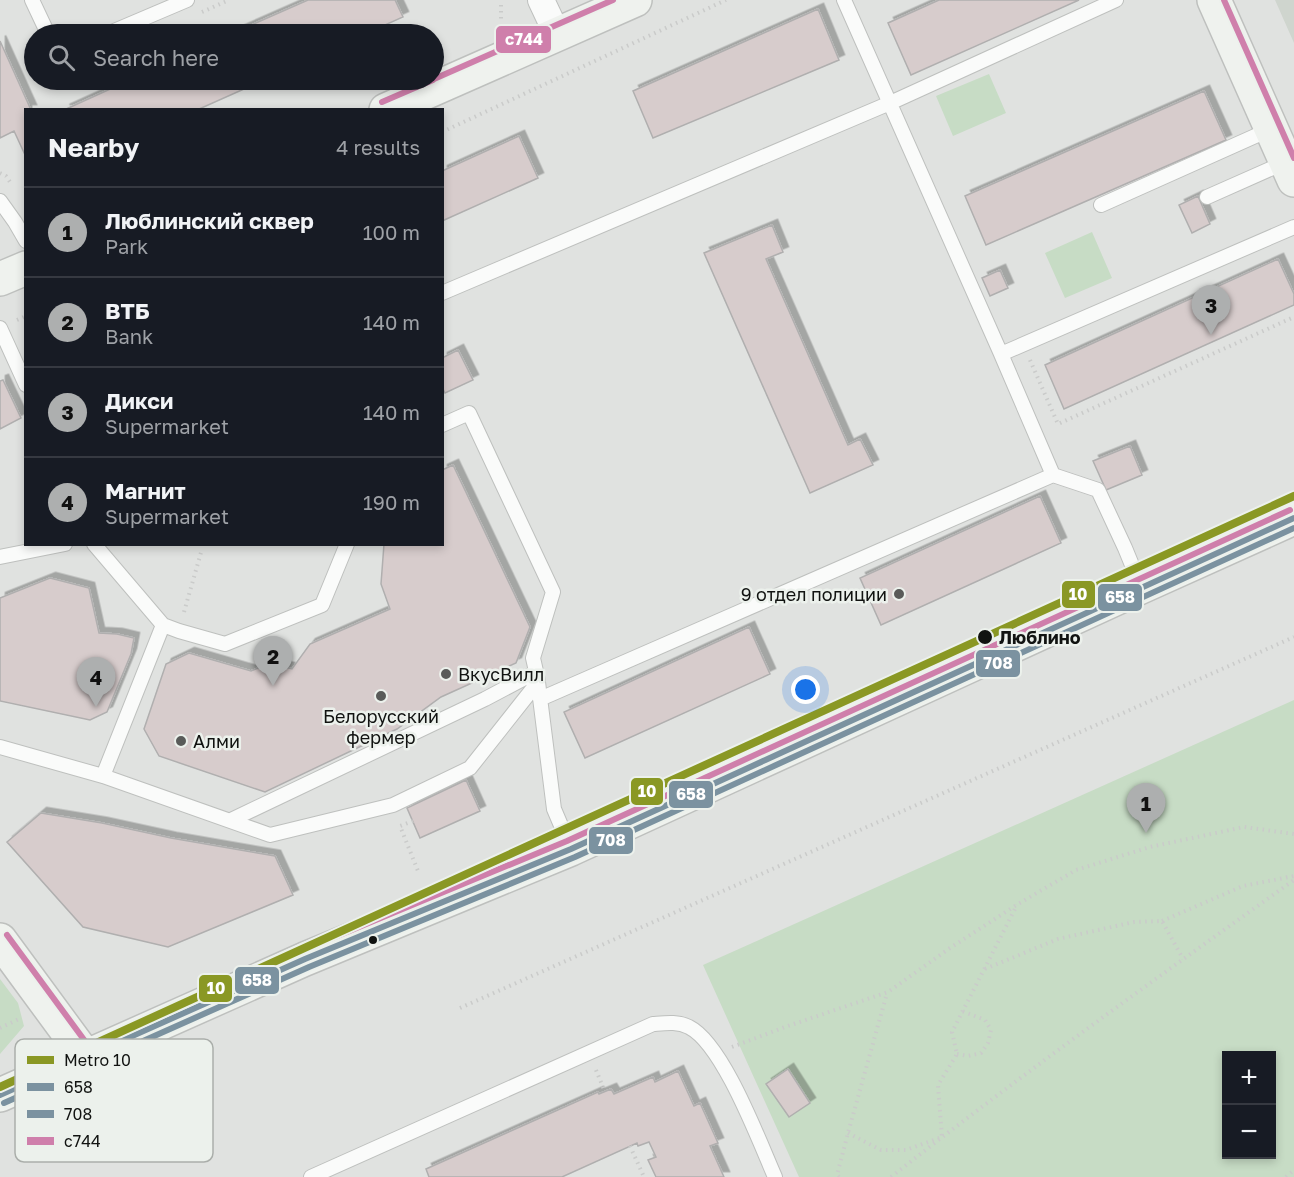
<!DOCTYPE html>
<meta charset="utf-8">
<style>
body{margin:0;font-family:"Golos Text",sans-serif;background:#20242c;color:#f1f3f6}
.controls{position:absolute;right:18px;bottom:18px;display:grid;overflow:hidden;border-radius:0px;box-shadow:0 3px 9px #0003}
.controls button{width:54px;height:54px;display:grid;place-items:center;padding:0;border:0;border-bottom:2px solid #363941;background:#171b24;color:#f1f3f6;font:30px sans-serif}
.you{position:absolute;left:806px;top:690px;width:21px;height:21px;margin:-15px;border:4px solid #fff;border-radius:50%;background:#1a73e8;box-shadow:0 0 0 9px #1a73e833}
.badge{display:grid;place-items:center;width:39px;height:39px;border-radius:50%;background:#adafaf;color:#111;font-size:20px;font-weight:700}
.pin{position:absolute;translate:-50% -50px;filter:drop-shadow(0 2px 3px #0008)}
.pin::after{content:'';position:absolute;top:32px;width:21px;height:18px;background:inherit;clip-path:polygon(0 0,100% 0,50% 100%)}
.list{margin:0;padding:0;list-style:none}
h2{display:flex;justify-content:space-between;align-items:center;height:78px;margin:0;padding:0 24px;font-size:26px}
h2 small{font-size:20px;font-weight:400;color:#9ea1a6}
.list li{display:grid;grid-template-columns:39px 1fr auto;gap:18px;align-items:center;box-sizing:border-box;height:90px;padding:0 24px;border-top:2px solid #363941}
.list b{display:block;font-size:22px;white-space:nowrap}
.list p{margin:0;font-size:20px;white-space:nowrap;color:#9ea1a6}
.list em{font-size:20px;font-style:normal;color:#9ea1a6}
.icon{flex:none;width:33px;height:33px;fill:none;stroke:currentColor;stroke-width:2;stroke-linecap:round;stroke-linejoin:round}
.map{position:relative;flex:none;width:1294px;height:1177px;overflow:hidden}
.search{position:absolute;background:#171b24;box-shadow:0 3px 9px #0003;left:24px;top:24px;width:420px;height:66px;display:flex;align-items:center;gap:15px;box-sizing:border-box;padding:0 21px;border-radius:33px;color:#9ea1a6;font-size:22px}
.panel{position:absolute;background:#171b24;box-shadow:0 3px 9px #0003;left:24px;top:108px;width:420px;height:438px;border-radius:0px}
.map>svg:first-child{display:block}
.built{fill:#cfd5ce}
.green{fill:#c7dcc5;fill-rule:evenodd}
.building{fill:#d7cccc;stroke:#b0afaf;stroke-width:1.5;filter:url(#shadow)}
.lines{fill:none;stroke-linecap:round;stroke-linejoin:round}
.lane-casing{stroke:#bec0be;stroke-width:16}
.street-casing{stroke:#bec0be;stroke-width:28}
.secondary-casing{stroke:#bec0be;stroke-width:36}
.path{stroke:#cacbca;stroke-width:4;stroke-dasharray:1.5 4.5;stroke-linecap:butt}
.lane{stroke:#fafbfa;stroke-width:14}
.street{stroke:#fafbfa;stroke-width:26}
.secondary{stroke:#eff2ee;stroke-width:33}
.bus-1-casing{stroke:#ecf1ec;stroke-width:10}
.bus-2-casing{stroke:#ecf1ec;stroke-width:10}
.bus-3-casing{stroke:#ecf1ec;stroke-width:10}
.bus-1{stroke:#7b92a0;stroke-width:6}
.bus-2{stroke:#7b92a0;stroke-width:6}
.bus-3{stroke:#cf7fab;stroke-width:6}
.metro-1-casing{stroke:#ecf1ec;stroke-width:12}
.metro-1{stroke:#8a9824;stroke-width:8}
.poi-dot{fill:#595b59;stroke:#ecf1ec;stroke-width:2}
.stop-dot{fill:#111311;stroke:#ecf1ec;stroke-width:2}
.labels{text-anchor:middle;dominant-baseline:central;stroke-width:5;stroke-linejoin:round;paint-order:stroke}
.poi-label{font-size:18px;fill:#111311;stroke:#ecf1ec;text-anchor:start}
.stop-label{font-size:18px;font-weight:bold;fill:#111311;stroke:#ecf1ec;text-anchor:start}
.key{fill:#ecf1ec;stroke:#aaaeaa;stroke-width:1.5}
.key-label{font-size:16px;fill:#111311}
.line-badge{stroke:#ecf1ec;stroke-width:2}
.badge-label{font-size:16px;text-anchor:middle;font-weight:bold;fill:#fff}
</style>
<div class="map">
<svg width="1294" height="1177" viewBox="0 0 1294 1177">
<defs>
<filter id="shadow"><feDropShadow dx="5.5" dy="-5.5" stdDeviation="0" flood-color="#0004"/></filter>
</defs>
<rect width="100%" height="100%" fill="#e0e2e0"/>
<path class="built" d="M1275,0H1294V43Z"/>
<path class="green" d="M989,74L1006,113L953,136L936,96Z
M1092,232L1112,278L1065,298L1045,253Z
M1294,700V1177H799L703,965ZM1226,1056H1272V1154H1226Z
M0,979L18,1003L24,1026L0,1054Z"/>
<path class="building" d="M308,0H395L403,17L365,34H231Z
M939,0H1079L911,75L888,23Z
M818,9L839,60L653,138L633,91Z
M0,41L31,110H26V157L14,131L0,138Z
M130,80H264L197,110H64Z
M1204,91L1226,140L986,245L965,196Z
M519,136L538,178L442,221V171Z
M1198,196L1210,224L1192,233L1179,205Z
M772,225L783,252L766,259L848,445L860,439L873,465L810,493L704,253Z
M1278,259L1294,294V305L1064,409L1045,365Z
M1000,270L1008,288L990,296L982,278Z
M458,350L473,380L445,393L442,387V358Z
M3,380L21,418L0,429V381Z
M1130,446L1142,475L1106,490L1093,461Z
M453,465L530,627L516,663L441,697L397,729L265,792L159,756L144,729L166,664L189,653L251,671L270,663L292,669L310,644L390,609L381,584L384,544H442V470Z
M1040,496L1061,543L881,625L860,578Z
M50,578L89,588L99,633L117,634L134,638L131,654L107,712L90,720L0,701V598Z
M749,627L770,674L585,758L564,712Z
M466,780L480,811L420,838L407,808Z
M41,813L102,823L171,838L275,856L293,895L168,947L83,927L7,842Z
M788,1069L810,1103L789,1117L766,1084Z
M678,1071L694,1106L700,1103L718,1143L710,1146L724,1177H656L648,1160L656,1157L649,1142L638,1146L637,1143L562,1177H429L426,1169L598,1092L599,1094L611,1089L614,1094L653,1077L655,1082Z"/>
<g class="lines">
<g class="lane-casing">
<path id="lane" d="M32,0L48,34
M844,0L1001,354
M107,34L187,0
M1207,197L1286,162
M0,201L15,222L26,241
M1101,205L1271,129
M442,293L890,103L1116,0
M0,328L26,385
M442,425L469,413L553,592L533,658L538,680
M94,544L163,625L179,631L225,644L322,605L347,544
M0,557L65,544
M1141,587L1125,548L1098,490L1053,475L1001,354L1294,227
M540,699L1053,475
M0,747L103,776L270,835L393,805L470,768L538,682L554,809L571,849
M103,776L163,625
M231,820L485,699L536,672
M311,1177L653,1024C665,1023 678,1021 689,1027C723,1044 759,1141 775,1177"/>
</g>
<g class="street-casing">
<path id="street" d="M541,0L557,34"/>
</g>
<g class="secondary-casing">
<path id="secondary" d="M1214,0L1294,180
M386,110L635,0
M0,279L26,268
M0,940L86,1057
M0,1095L305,959L571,849L1141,587L1294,518"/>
</g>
<path class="path" d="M501,5V20
M202,12L229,0
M442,132L726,0
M0,173L6,176L12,185
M17,320L26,316
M1030,360L1058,424L1294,317
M184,612L202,549
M413,821L400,826L418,871
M1162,921L1243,886L1294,876
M985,969L1058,939L1134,922L1162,921L1183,959
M460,1008L1294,637
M0,1028L21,1018
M732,1047L785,1027L888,992L950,948L1018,904L1076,870L1150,847L1244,827L1294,834
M957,1054L968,1056L981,1053L988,1043L991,1030L985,1020L962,1011
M167,1059L191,1125
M596,1070L605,1092
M848,1133L881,1150H906L942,1137L938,1085L957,1054L952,1032L1017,905
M630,1146L644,1177
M839,1177L837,1175L848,1133L887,993
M891,1177C1022,1074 1158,977 1294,880
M1286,1177L1294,1170"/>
<use href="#lane" class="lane"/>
<use href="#street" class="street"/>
<use href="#secondary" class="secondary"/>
<g class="bus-1-casing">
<path id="bus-1" d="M0,1095L305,959L571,849L1294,518"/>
</g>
<g class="bus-2-casing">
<path id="bus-2" d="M4,1103L309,967L575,857L1294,528"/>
</g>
<g class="bus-3-casing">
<path id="bus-3" d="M1224,0L1294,158
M434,79L613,0
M382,102L433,80
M7,935L93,1052
M0,1085L301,951L567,841L1290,510"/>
</g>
<use href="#bus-1" class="bus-1"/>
<use href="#bus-2" class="bus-2"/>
<use href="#bus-3" class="bus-3"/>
<g class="metro-1-casing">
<path id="metro-1" d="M0,1087L1294,496"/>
</g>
<use href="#metro-1" class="metro-1"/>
</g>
<g class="poi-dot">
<circle cx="899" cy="594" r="6"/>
<circle cx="446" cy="674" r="6"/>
<circle cx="381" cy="696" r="6"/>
<circle cx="181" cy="741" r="6"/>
</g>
<g class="stop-dot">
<circle cx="985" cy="637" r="8"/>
<circle cx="373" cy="940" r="5"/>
</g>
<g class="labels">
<g class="poi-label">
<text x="887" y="594" text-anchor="end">9 отдел полиции</text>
<text x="458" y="674">ВкусВилл</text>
<text x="381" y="716" text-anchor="middle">Белорусский<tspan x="381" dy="21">фермер</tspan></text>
<text x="193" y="741">Алми</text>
</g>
<g class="stop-label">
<text x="999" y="637">Люблино</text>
</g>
</g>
<rect x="15" y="1039" width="198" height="123" rx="9" class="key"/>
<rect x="27" y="1056" width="27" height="8" fill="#8a9824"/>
<rect x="27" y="1083" width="27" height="8" fill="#7b92a0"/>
<rect x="27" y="1110" width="27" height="8" fill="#7b92a0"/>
<rect x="27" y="1137" width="27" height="8" fill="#cf7fab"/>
<g class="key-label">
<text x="64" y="1066">Metro 10</text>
<text x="64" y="1093">658</text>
<text x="64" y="1120">708</text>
<text x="64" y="1147">с744</text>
</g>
<g class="line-badge">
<rect x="495" y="25" width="57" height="29" rx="6" fill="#cf7fab"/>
<rect x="1061" y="580" width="35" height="29" rx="6" fill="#8a9824"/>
<rect x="1097" y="583" width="46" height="29" rx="6" fill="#7b92a0"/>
<rect x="975" y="649" width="46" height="29" rx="6" fill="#7b92a0"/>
<rect x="630" y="777" width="34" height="29" rx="6" fill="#8a9824"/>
<rect x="668" y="780" width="46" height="29" rx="6" fill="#7b92a0"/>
<rect x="588" y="826" width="46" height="29" rx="6" fill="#7b92a0"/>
<rect x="234" y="966" width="46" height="29" rx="6" fill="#7b92a0"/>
<rect x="198" y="974" width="35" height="29" rx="6" fill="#8a9824"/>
</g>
<g class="badge-label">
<text x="524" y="45">с744</text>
<text x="1078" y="600">10</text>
<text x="1120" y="603">658</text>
<text x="998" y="669">708</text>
<text x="647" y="797">10</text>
<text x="691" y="800">658</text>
<text x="611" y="846">708</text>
<text x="257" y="986">658</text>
<text x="216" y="994">10</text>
</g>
</svg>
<div class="controls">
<button>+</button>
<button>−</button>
</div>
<div class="you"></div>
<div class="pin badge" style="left:1146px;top:833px">1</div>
<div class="pin badge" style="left:273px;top:686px">2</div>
<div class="pin badge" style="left:1211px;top:335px">3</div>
<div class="pin badge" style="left:96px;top:707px">4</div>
<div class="search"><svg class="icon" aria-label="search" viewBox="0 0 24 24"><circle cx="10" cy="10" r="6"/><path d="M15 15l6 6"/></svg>Search here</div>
<section class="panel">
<h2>Nearby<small>4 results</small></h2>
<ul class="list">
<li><span class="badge">1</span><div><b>Люблинский сквер</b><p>Park</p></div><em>100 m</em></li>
<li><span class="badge">2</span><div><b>ВТБ</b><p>Bank</p></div><em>140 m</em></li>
<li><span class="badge">3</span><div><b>Дикси</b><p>Supermarket</p></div><em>140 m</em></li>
<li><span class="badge">4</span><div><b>Магнит</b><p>Supermarket</p></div><em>190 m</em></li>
</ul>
</section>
</div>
